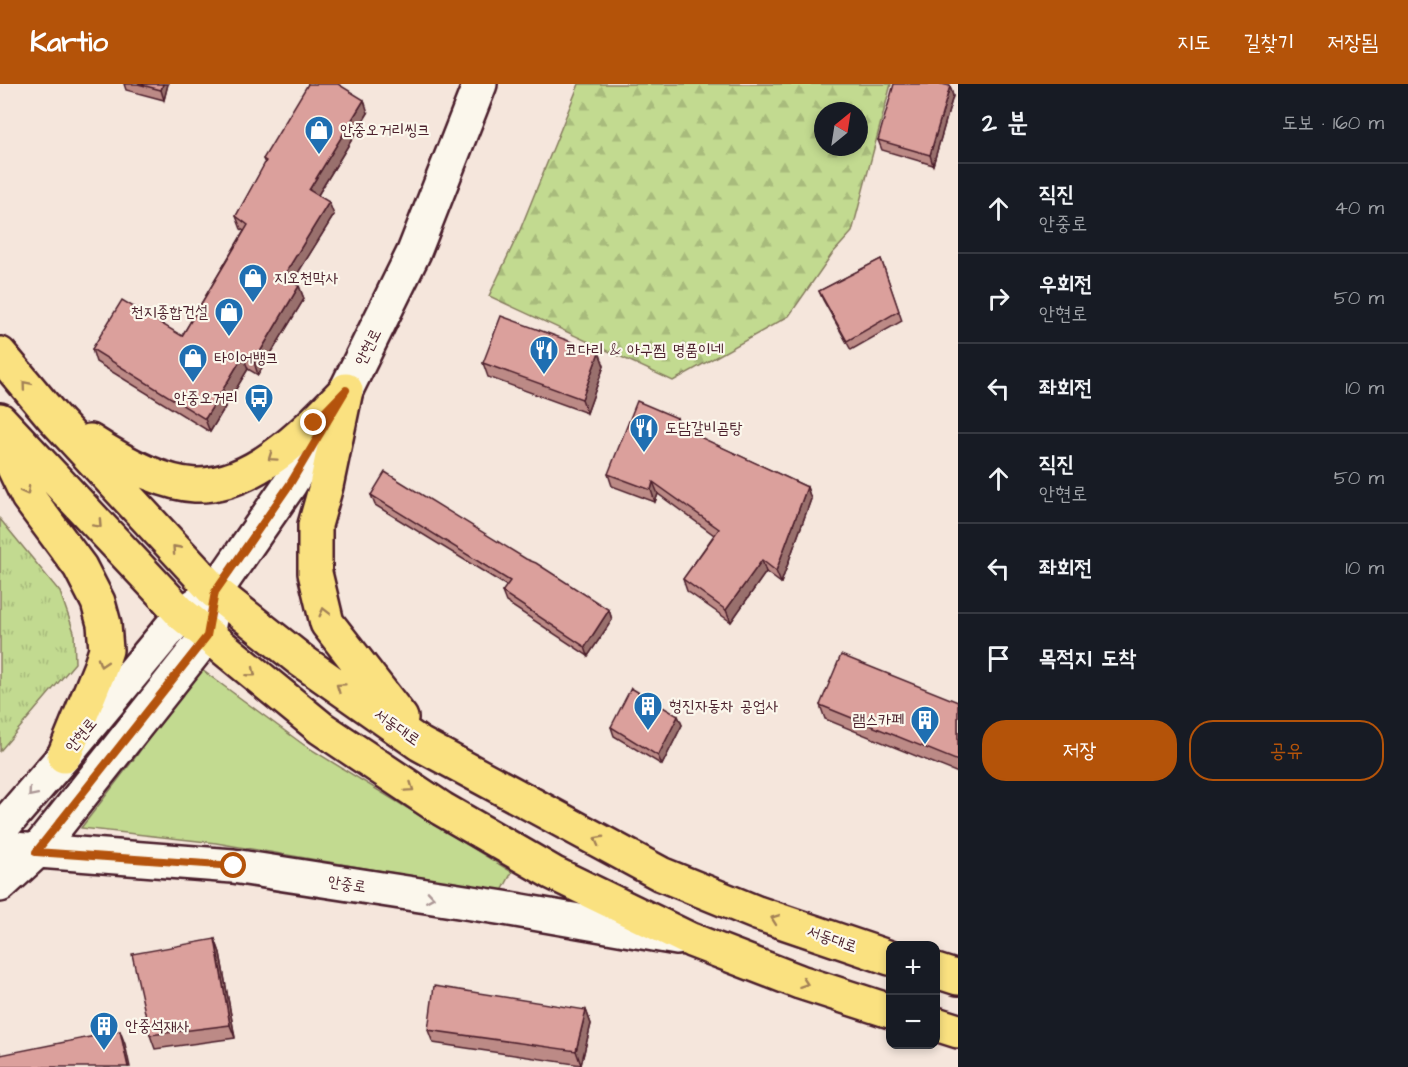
<!DOCTYPE html>
<html lang="ko">
<meta charset="utf-8">
<style>
body{margin:0;font-family:"Architects Daughter","Poor Story",sans-serif;background:#242831;color:#f1f3f6}
.controls{position:absolute;right:18px;bottom:18px;display:grid;overflow:hidden;border-radius:12px;box-shadow:0 3px 9px #0003}
.controls button{width:54px;height:54px;display:grid;place-items:center;padding:0;border:0;border-bottom:2px solid #363941;background:#171b24;color:#f1f3f6;font:30px sans-serif}
.compass{position:absolute;left:814px;top:18px;width:54px;height:54px;border-radius:50%;background:#171b24;box-shadow:0 3px 9px #0003;rotate:30deg}
.stop{position:absolute;width:18px;height:18px;margin:-14px;border:4px solid #b45309;border-radius:50%;background:#fff}
.stop.end{background:#b45309;border-color:#fff;box-shadow:0 2px 6px #0008}
.list{margin:0;padding:0;list-style:none}
h2{display:flex;justify-content:space-between;align-items:center;height:78px;margin:0;padding:0 24px;font-size:26px}
h2 small{font-size:20px;font-weight:400;color:#9ea1a6}
.list li{display:grid;grid-template-columns:39px 1fr auto;gap:18px;align-items:center;box-sizing:border-box;height:90px;padding:0 24px;border-top:2px solid #363941}
.list b{display:block;font-size:22px;white-space:nowrap}
.list p{margin:0;font-size:20px;white-space:nowrap;color:#9ea1a6}
.list em{font-size:20px;font-style:normal;color:#9ea1a6}
.actions{display:flex;gap:12px;padding:18px 24px}
.actions a{flex:1;padding:14px 0;border:2px solid #b45309;border-radius:24px;text-align:center;font-size:21px;color:#b45309}
.actions .main{background:#b45309;color:#fff}
.icon{flex:none;width:33px;height:33px;fill:none;stroke:currentColor;stroke-width:2;stroke-linecap:round;stroke-linejoin:round}
.map{position:relative;flex:none;width:958px;height:983px;overflow:hidden}
header{display:flex;align-items:center;gap:36px;box-sizing:border-box;height:84px;padding:0 30px;background:#b45309;color:#fff}
header strong{font-size:28px}
nav{display:flex;gap:33px;margin-inline-start:auto;font-size:21px}
main{display:flex}
aside{flex:1;background:#171b24}
.map>svg:first-child{display:block}
.grass{fill:url(#grass-tufts);stroke:#867c5e;stroke-width:1.5}
.forest{fill:url(#forest-firs);stroke:#867c5e;stroke-width:1.5;fill-rule:evenodd}
.green{fill:#c2da90;stroke:#867c5e;stroke-width:1.5}
.lines{fill:none;stroke-linecap:round;stroke-linejoin:round}
.secondary-casing{stroke:#4a1f2b;stroke-width:38}
.primary-casing{stroke:#4a1f2b;stroke-width:38}
.secondary{stroke:#fbf7ec;stroke-width:33}
.primary{stroke:#fae180;stroke-width:33}
.wall{fill:#bc8a86;stroke:#4a1f2b;stroke-width:1.5}
.shaded-wall{fill:#99706d;stroke:#4a1f2b;stroke-width:1.5}
.building{fill:#dba09c;stroke:#4a1f2b;stroke-width:1.5}
.oneway{stroke:#a28056}
.oneway2{stroke:#ab9695}
.route{stroke:#b45309;stroke-width:8}
.labels{text-anchor:middle;dominant-baseline:central;stroke-width:4.5;stroke-linejoin:round;paint-order:stroke}
.poi-label{font-size:16px;fill:#4a1f2b;stroke:#fbf7ec;text-anchor:start}
.street-label{font-size:16px;fill:#4a1f2b;stroke:#fbf7ec}
</style>
<header>
<strong>Kartio</strong>
<nav><a>지도</a><a>길찾기</a><a>저장됨</a></nav>
</header>
<main>
<div class="map">
<svg width="958" height="983" viewBox="0 0 958 983">
<defs>
<pattern id="grass-tufts" width="24" height="20" patternUnits="userSpaceOnUse" patternTransform="scale(1.5)"><rect width="24" height="20" fill="#c2da90"/><path d="M3 7l-1-3M5 7V3M7 7l1-3M15 17l-1-3M17 17v-4M19 17l1-3" fill="none" stroke="#a8bb7c"/></pattern>
<pattern id="forest-firs" width="22" height="20" patternUnits="userSpaceOnUse" patternTransform="scale(1.5)"><rect width="22" height="20" fill="#c2da90"/><path d="M5 1l3.5 6h-7zM16 11l3.5 6h-7z" fill="#a8bb7c"/></pattern>
</defs>
<rect width="100%" height="100%" fill="#f5e6dc"/>
<filter id="ink" filterUnits="userSpaceOnUse"><feTurbulence type="fractalNoise" baseFrequency=".0167" numOctaves="2"/><feDisplacementMap in="SourceGraphic" scale="12" xChannelSelector="R" yChannelSelector="G"/><feConvolveMatrix kernelMatrix="1 2 1 2 8 2 1 2 1" color-interpolation-filters="sRGB"/></filter>
<g filter="url(#ink)">
<path class="grass" d="M0,435L60,508L74,548L75,579L0,667Z"/>
<path class="forest" d="M579,0H891L852,148L832,170L789,232L673,297L489,212L520,146ZM823,27H859V63H823Z"/>
<path class="green" d="M198,583L304,661L512,788L502,807L216,759L81,744L137,671Z"/>
<g class="lines">
<g class="secondary-casing">
<path id="secondary" d="M0,746L64,672L182,530L215,508L290,400L346,306L414,168L480,0
M0,764L233,782L504,824L677,854
M0,801L36,768L207,552L212,524"/>
</g>
<g class="primary-casing">
<path id="primary" d="M0,270L52,332L215,508L302,577L420,660L661,790L757,829L890,874
M346,306L326,402L315,441V489L327,539L401,634
M0,336L182,530L321,644L442,725L553,789L691,856L800,898L890,927
M0,355L28,413L80,483L98,518L104,540L106,566L100,584L64,672
M90,357C119,376 160,399 195,401C255,403 308,345 346,306
M936,887L958,894
M936,940L958,947"/>
</g>
<use href="#secondary" class="secondary"/>
<use href="#primary" class="primary"/>
</g>
<path class="wall" d="M124,0H168L164,16L126,6Z
M950,2L953,12L933,81L882,66L878,56Z
M368,29L318,111L334,131L292,198L299,202L304,215L258,291L248,285L210,348L96,278L92,265L182,252L244,147L241,145L236,132L265,80L263,75Z
M881,175L902,237L851,266L823,216L819,207Z
M599,268L604,282L587,329L488,293L483,279Z
M677,334L680,344L807,403L811,415L781,499L766,488L731,538L687,507L683,495L714,451L658,410L655,418L612,402L608,390Z
M371,411L609,526L612,536L588,572L506,518L502,508L507,502L375,421Z
M958,618V689L825,635L820,621Z
M678,632L682,641L662,681L614,652L611,643Z
M215,855L220,869L235,954L155,965L150,951Z
M586,926L591,940L581,981L433,959L428,946Z"/>
<path class="shaded-wall" d="M163,0H168L164,16L161,6Z
M950,2L953,12L933,81L930,71Z
M364,16L368,29L313,119L309,106Z
M329,118L334,131L288,205L283,193Z
M299,202L304,215L258,291L254,278Z
M599,268L604,282L587,329L582,315Z
M243,272L248,285L210,348L205,335Z
M677,334L681,346L674,341Z
M653,398L658,410L655,418L651,406Z
M807,403L811,415L781,499L776,487Z
M762,476L766,488L731,538L726,526Z
M609,526L612,536L588,572L585,563Z
M678,632L682,641L662,681L658,672Z
M215,855L220,869L235,954L230,941Z
M586,926L591,940L581,981L576,967Z
M120,947L125,960L130,983H128Z"/>
<path class="building" d="M138,0H163L161,6Z
M308,0H338L364,16L309,106L329,118L283,193L299,202L254,278L243,272L205,335L92,265L122,216L182,252L248,141L236,132L266,77L263,75Z
M894,0H942L950,2L930,71L878,56Z
M881,175L899,227L847,257L819,207Z
M501,232L599,268L582,315L483,279Z
M637,317L677,334L674,341L807,403L776,487L762,476L726,526L683,495L719,445L653,398L651,406L608,390Z
M385,388L526,475L536,479L609,526L585,563L502,508L510,497L371,411Z
M841,571L958,618V677L820,621Z
M631,604L678,632L658,672L611,643Z
M215,855L230,941L150,951L132,870Z
M434,902L586,926L576,967L428,946Z
M120,947L128,983H0V968L1,971Z"/>
<defs><path id="oneway-chevron" d="M-2-3.5L2.5 0L-2 3.5" fill="none" stroke-width="1.6" stroke-linecap="round" stroke-linejoin="round" transform="scale(1.5)"/></defs>
<g class="oneway">
<use href="#oneway-chevron" transform="translate(26 301) rotate(-130)"/>
<use href="#oneway-chevron" transform="translate(272 373) rotate(145)"/>
<use href="#oneway-chevron" transform="translate(26 407) rotate(62)"/>
<use href="#oneway-chevron" transform="translate(98 440) rotate(47)"/>
<use href="#oneway-chevron" transform="translate(176 465) rotate(-132)"/>
<use href="#oneway-chevron" transform="translate(324 528) rotate(-104)"/>
<use href="#oneway-chevron" transform="translate(102 579) rotate(108)"/>
<use href="#oneway-chevron" transform="translate(252 589) rotate(39)"/>
<use href="#oneway-chevron" transform="translate(340 603) rotate(-145)"/>
<use href="#oneway-chevron" transform="translate(410 704) rotate(34)"/>
<use href="#oneway-chevron" transform="translate(598 756) rotate(-152)"/>
<use href="#oneway-chevron" transform="translate(775 835) rotate(-160)"/>
<use href="#oneway-chevron" transform="translate(804 899) rotate(19)"/>
</g>
<g class="oneway2">
<use href="#oneway-chevron" transform="translate(32 709) rotate(131)"/>
<use href="#oneway-chevron" transform="translate(430 813) rotate(9)"/>
</g>
</g>
<g class="lines" filter="url(#ink)">
<path class="route" d="M234,782L36,768L207,552L215,508L290,400L346,306L314,339"/>
</g>
<defs>
<g id="shop-pin" transform="scale(1.5)"><path d="M0 17L-7.5 6A9.5 9.5 0 1 1 7.5 6Z" fill="#1f6fb2" stroke="#fbf7ec"/><path d="M-5-2.5h2.3a2.7 3.5 0 0 1 5.4 0H5L5.5 6h-11ZM-1.5-2.5h3a1.5 2.3 0 0 0-3 0Z" fill="#fff"/></g>
<g id="restaurant-pin" transform="scale(1.5)"><path d="M0 17L-7.5 6A9.5 9.5 0 1 1 7.5 6Z" fill="#1f6fb2" stroke="#fbf7ec"/><path d="M-5-6h1v4h1v-4h1v4h1v-4h1v5L-1.5 .5V6h-2V.5L-5-1ZM5-6V6H3V1.5H1.5Q1.5-4 5-6Z" fill="#fff"/></g>
<g id="bus-pin" transform="scale(1.5)"><path d="M0 17L-7.5 6A9.5 9.5 0 1 1 7.5 6Z" fill="#1f6fb2" stroke="#fbf7ec"/><path d="M-5-6H5V4H4V6H2V4H-2V6H-4V4H-5ZM-3.5-4V0h7V-4ZM-3.5 1.2v1.5H-2V1.2ZM2 1.2v1.5H3.5V1.2Z" fill="#fff"/></g>
<g id="building-pin" transform="scale(1.5)"><path d="M0 17L-7.5 6A9.5 9.5 0 1 1 7.5 6Z" fill="#1f6fb2" stroke="#fbf7ec"/><path d="M-4-6H4V6H1V3H-1V6H-4ZM-2.5-4.3h1.7v1.8h-1.7ZM.8-4.3h1.7v1.8H.8ZM-2.5-1h1.7V.8h-1.7ZM.8-1h1.7V.8H.8Z" fill="#fff"/></g>
</defs>
<g fill-rule="evenodd">
<use href="#shop-pin" x="319" y="46"/>
<use href="#shop-pin" x="253" y="194"/>
<use href="#shop-pin" x="229" y="228"/>
<use href="#restaurant-pin" x="544" y="266"/>
<use href="#shop-pin" x="193" y="274"/>
<use href="#bus-pin" x="259" y="314"/>
<use href="#restaurant-pin" x="644" y="344"/>
<use href="#building-pin" x="648" y="622"/>
<use href="#building-pin" x="925" y="636"/>
<use href="#building-pin" x="104" y="942"/>
</g>
<g class="labels">
<g class="poi-label">
<text x="340" y="46">안중오거리씽크</text>
<text x="274" y="194">지오천막사</text>
<text x="208" y="228" text-anchor="end">천지종합건설</text>
<text x="565" y="266">코다리 &amp; 아구찜 명품이네</text>
<text x="214" y="274">타이어뱅크</text>
<text x="238" y="314" text-anchor="end">안중오거리</text>
<text x="665" y="344">도담갈비곰탕</text>
<text x="669" y="622">형진자동차 공업사</text>
<text x="904" y="636" text-anchor="end">램스카페</text>
<text x="125" y="942">안중석재사</text>
</g>
<g class="street-label">
<text transform="translate(368 263) rotate(-63)">안현로</text>
<text transform="translate(397 643) rotate(35)">서동대로</text>
<text transform="translate(81 651) rotate(-50)">안현로</text>
<text transform="translate(347 800) rotate(9)">안중로</text>
<text transform="translate(832 855) rotate(19)">서동대로</text>
</g>
</g>
</svg>
<div class="controls">
<button>+</button>
<button>−</button>
</div>
<svg class="compass" viewBox="-18 -18 36 36"><path d="M0-13l5 13h-10z" fill="#e53935"/><path d="M0 13l5-13h-10z" fill="#9ea1a6"/></svg>
<div class="stop" style="left:234px;top:782px"></div>
<div class="stop end" style="left:314px;top:339px"></div>
</div>
<aside>
<h2>2 분<small>도보 · 160 m</small></h2>
<ul class="list">
<li><svg class="icon" aria-label="ahead" viewBox="0 0 24 24"><path d="M12 20V5M6 11l6-6 6 6"/></svg><div><b>직진</b><p>안중로</p></div><em>40 m</em></li>
<li><svg class="icon" aria-label="right" viewBox="0 0 24 24"><path d="M7 20v-9h11M14 6l5 5-5 5"/></svg><div><b>우회전</b><p>안현로</p></div><em>50 m</em></li>
<li><svg class="icon" aria-label="left" viewBox="0 0 24 24"><path d="M17 20v-9H6M10 6l-5 5 5 5"/></svg><div><b>좌회전</b></div><em>10 m</em></li>
<li><svg class="icon" aria-label="ahead" viewBox="0 0 24 24"><path d="M12 20V5M6 11l6-6 6 6"/></svg><div><b>직진</b><p>안현로</p></div><em>50 m</em></li>
<li><svg class="icon" aria-label="left" viewBox="0 0 24 24"><path d="M17 20v-9H6M10 6l-5 5 5 5"/></svg><div><b>좌회전</b></div><em>10 m</em></li>
<li><svg class="icon" aria-label="arrive" viewBox="0 0 24 24"><path d="M6 21V4h12l-3 4 3 4H6"/></svg><div><b>목적지 도착</b></div></li>
</ul>
<div class="actions"><a class="main">저장</a><a>공유</a></div>
</aside>
</main>
